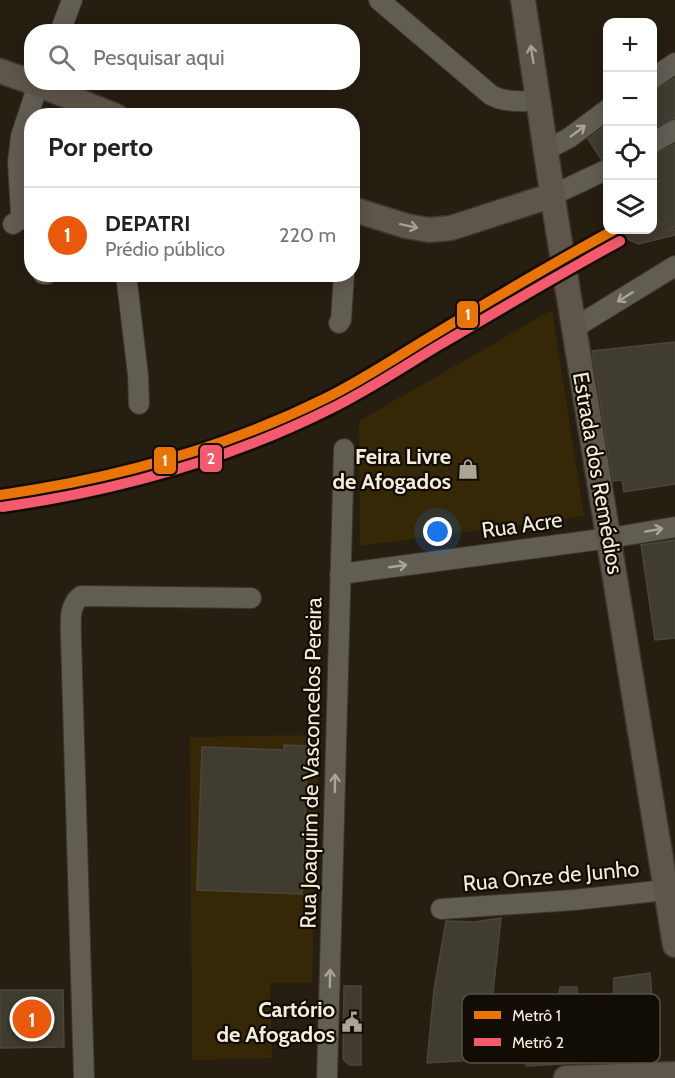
<!DOCTYPE html>
<html lang="pt">
<meta charset="utf-8">
<style>
body{margin:0;font-family:Cabin,sans-serif;background:#f2f2f2;color:#222}
.controls{position:absolute;right:18px;top:18px;display:grid;overflow:hidden;border-radius:12px;box-shadow:0 3px 15px #0003}
.controls button{width:54px;height:54px;display:grid;place-items:center;padding:0;border:0;border-bottom:2px solid #e0e0e0;background:#fff;color:#222;font:30px sans-serif}
.you{position:absolute;left:438px;top:532px;width:21px;height:21px;margin:-15px;border:4px solid #fff;border-radius:50%;background:#1a73e8;box-shadow:0 0 0 9px #1a73e833}
.badge{display:grid;place-items:center;width:39px;height:39px;border-radius:50%;background:#ea580c;color:#fff;font-size:20px;font-weight:700}
.pin{position:absolute;translate:-50% -50%;border:3px solid #fff;box-shadow:0 2px 6px #0006}
.list{margin:0;padding:0;list-style:none}
h2{display:flex;justify-content:space-between;align-items:center;height:78px;margin:0;padding:0 24px;font-size:26px}
h2 small{font-size:20px;font-weight:400;color:#767676}
.list li{display:grid;grid-template-columns:39px 1fr auto;gap:18px;align-items:center;box-sizing:border-box;height:96px;padding:0 24px;border-top:2px solid #e0e0e0}
.list b{display:block;font-size:22px;white-space:nowrap}
.list p{margin:0;font-size:20px;white-space:nowrap;color:#767676}
.list em{font-size:20px;font-style:normal;color:#767676}
.icon{flex:none;width:33px;height:33px;fill:none;stroke:currentColor;stroke-width:2;stroke-linecap:round;stroke-linejoin:round}
.map{position:relative;flex:none;width:675px;height:1078px;overflow:hidden}
.search{position:absolute;background:#fff;box-shadow:0 3px 15px #0003;left:24px;top:24px;width:336px;height:66px;display:flex;align-items:center;gap:15px;box-sizing:border-box;padding:0 21px;border-radius:24px;color:#767676;font-size:22px}
.panel{position:absolute;background:#fff;box-shadow:0 3px 15px #0003;left:24px;top:108px;width:336px;height:174px;border-radius:24px}
.map>svg:first-child{display:block}
.built{fill:#362806}
.building{fill:#413c30;stroke:#4b463a;stroke-width:1.5}
.lines{fill:none;stroke-linecap:round;stroke-linejoin:round}
.minor-casing{stroke:#3c372d;stroke-width:22}
.major-casing{stroke:#3c372d;stroke-width:27}
.minor{stroke:#625d53;stroke-width:20}
.major{stroke:#5e564a;stroke-width:24}
.metro-1-casing{stroke:#120d04;stroke-width:15}
.metro-2-casing{stroke:#120d04;stroke-width:15}
.metro-1{stroke:#e77405;stroke-width:10}
.metro-2{stroke:#f45a6d;stroke-width:10}
.oneway{stroke:#a9a194}
.oneway2{stroke:#aba498}
.labels{text-anchor:middle;dominant-baseline:central;stroke-width:4.5;stroke-linejoin:round;paint-order:stroke}
.poi-label{font-size:22px;font-weight:bold;fill:#f4ecdd;stroke:#120d04;text-anchor:end}
.street-label{font-size:22px;fill:#f4ecdd;stroke:#120d04}
.key{fill:#120d04;stroke:#565045;stroke-width:1.5}
.key-label{font-size:16px;fill:#f4ecdd}
.line-badge{stroke:#120d04;stroke-width:2}
.badge-label{font-size:16px;text-anchor:middle;font-weight:bold;fill:#fff}
</style>
<div class="map">
<svg width="675" height="1078" viewBox="0 0 675 1078">
<rect width="100%" height="100%" fill="#261e10"/>
<path class="built" d="M552,310L584,516L360,546L359,421Z
M319,735L312,983H270L272,1058L192,1060L190,737Z"/>
<path class="building" d="M675,78V118L652,129V91Z
M608,124V157L601,159L588,139Z
M675,144V227L670,230H675V235L639,244L605,230H652V155Z
M675,342V484L624,492L622,480L613,481L592,351Z
M675,540V638L655,640L641,545Z
M284,745L308,746L302,894L197,890L202,747L284,750Z
M501,918L491,1011L481,1012L474,1060L427,1063L434,990L446,921L475,922Z
M650,973L655,1031L660,1053L610,1057V1030H612L614,978Z
M344,986H361V1065H349L343,1059Z
M560,987H577L580,1063L526,1066L525,1001H558Z
M0,990H63L64,1047L0,1048Z"/>
<g class="lines">
<g class="minor-casing">
<path id="minor" d="M379,0L491,95C505,103 523,101 539,101
M60,32L72,0
M652,79L675,63
M652,143L675,130
M546,150L569,138L608,109
M553,195L608,169
M13,224L19,220L21,214L18,162L21,136L39,82
M43,274H47
M126,274L138,375L139,404
M339,323L341,320L344,274
M574,328L675,266
M340,574L610,538L675,527
M441,909L574,900L666,890
M84,1078L71,638C71,623 68,606 81,596L251,598
M327,1078L344,449"/>
</g>
<g class="major-casing">
<path id="major" d="M523,0L555,212L675,945
M0,71L32,82
M32,82L116,116
M352,209L406,226L429,230L451,228L553,195
M566,1078L675,1074"/>
</g>
<use href="#minor" class="minor"/>
<use href="#major" class="major"/>
<g class="metro-1-casing">
<path id="metro-1" d="M0,495C113,479 221,450 324,399C361,381 395,358 430,337C491,300 552,264 614,230"/>
</g>
<g class="metro-2-casing">
<path id="metro-2" d="M2,507C116,491 226,461 330,409C367,391 401,368 436,347C497,311 558,275 620,241"/>
</g>
<use href="#metro-1" class="metro-1"/>
<use href="#metro-2" class="metro-2"/>
</g>
<defs><path id="oneway-shaft" d="M-6 0H5M1.5-3L5.5 0L1.5 3" fill="none" stroke-width="1.6" stroke-linecap="round" stroke-linejoin="round" transform="scale(1.5)"/></defs>
<g class="oneway">
<use href="#oneway-shaft" transform="translate(532 54) rotate(-99)"/>
<use href="#oneway-shaft" transform="translate(409 226) rotate(12)"/>
</g>
<g class="oneway2">
<use href="#oneway-shaft" transform="translate(578 131) rotate(-37)"/>
<use href="#oneway-shaft" transform="translate(625 297) rotate(148)"/>
<use href="#oneway-shaft" transform="translate(654 530) rotate(-10)"/>
<use href="#oneway-shaft" transform="translate(398 566) rotate(-8)"/>
<use href="#oneway-shaft" transform="translate(335 783) rotate(-89)"/>
<use href="#oneway-shaft" transform="translate(330 978) rotate(-89)"/>
</g>
<defs>
<g id="shop-bare" transform="scale(1.62)"><path d="M-5-2.5h2.3a2.7 3.5 0 0 1 5.4 0H5L5.5 6h-11ZM-1.5-2.5h3a1.5 2.3 0 0 0-3 0Z" fill="#aca495" stroke="#120d04" stroke-width="2.5" paint-order="stroke"/></g>
<g id="civic-bare" transform="scale(1.62)"><path d="M-.6-6.5H3V-4.5H.6V-3L4-1V1h2V6H-6V1h2V-1L-.6-3ZM-1.2 2.5V6h2.4V2.5Z" fill="#aca495" stroke="#120d04" stroke-width="2.5" paint-order="stroke"/></g>
</defs>
<g fill-rule="evenodd">
<use href="#shop-bare" x="468" y="469"/>
<use href="#civic-bare" x="352" y="1022"/>
</g>
<g class="labels">
<g class="poi-label">
<text x="451" y="456">Feira Livre<tspan x="451" dy="25">de Afogados</tspan></text>
<text x="335" y="1009">Cartório<tspan x="335" dy="25">de Afogados</tspan></text>
</g>
<g class="street-label">
<text transform="translate(598 473) rotate(80)">Estrada dos Remédios</text>
<text transform="translate(522 525) rotate(-8)">Rua Acre</text>
<text transform="translate(311 763) rotate(-89)">Rua Joaquim de Vasconcelos Pereira</text>
<text transform="translate(551 876) rotate(-5)">Rua Onze de Junho</text>
</g>
</g>
<rect x="462" y="994" width="198" height="69" rx="9" class="key"/>
<rect x="474" y="1011" width="27" height="8" fill="#e77405"/>
<rect x="474" y="1038" width="27" height="8" fill="#f45a6d"/>
<g class="key-label">
<text x="512" y="1021">Metrô 1</text>
<text x="512" y="1048">Metrô 2</text>
</g>
<g class="line-badge">
<rect x="456" y="300" width="23" height="29" rx="6" fill="#e77405"/>
<rect x="199" y="444" width="24" height="29" rx="6" fill="#f45a6d"/>
<rect x="153" y="446" width="24" height="29" rx="6" fill="#e77405"/>
</g>
<g class="badge-label">
<text x="468" y="320">1</text>
<text x="211" y="464">2</text>
<text x="165" y="466">1</text>
</g>
</svg>
<div class="controls">
<button>+</button>
<button>−</button>
<button><svg class="icon" aria-label="locate" viewBox="0 0 24 24"><circle cx="12" cy="12" r="6"/><path d="M12 2v4M12 18v4M2 12h4M18 12h4"/></svg></button>
<button><svg class="icon" aria-label="layers" viewBox="0 0 24 24"><path d="M12 4l9 5-9 5-9-5zM3 14l9 5 9-5"/></svg></button>
</div>
<div class="you"></div>
<div class="pin badge" style="left:32px;top:1019px">1</div>
<div class="search"><svg class="icon" aria-label="search" viewBox="0 0 24 24"><circle cx="10" cy="10" r="6"/><path d="M15 15l6 6"/></svg>Pesquisar aqui</div>
<section class="panel">
<h2>Por perto<small></small></h2>
<ul class="list">
<li><span class="badge">1</span><div><b>DEPATRI</b><p>Prédio público</p></div><em>220 m</em></li>
</ul>
</section>
</div>
